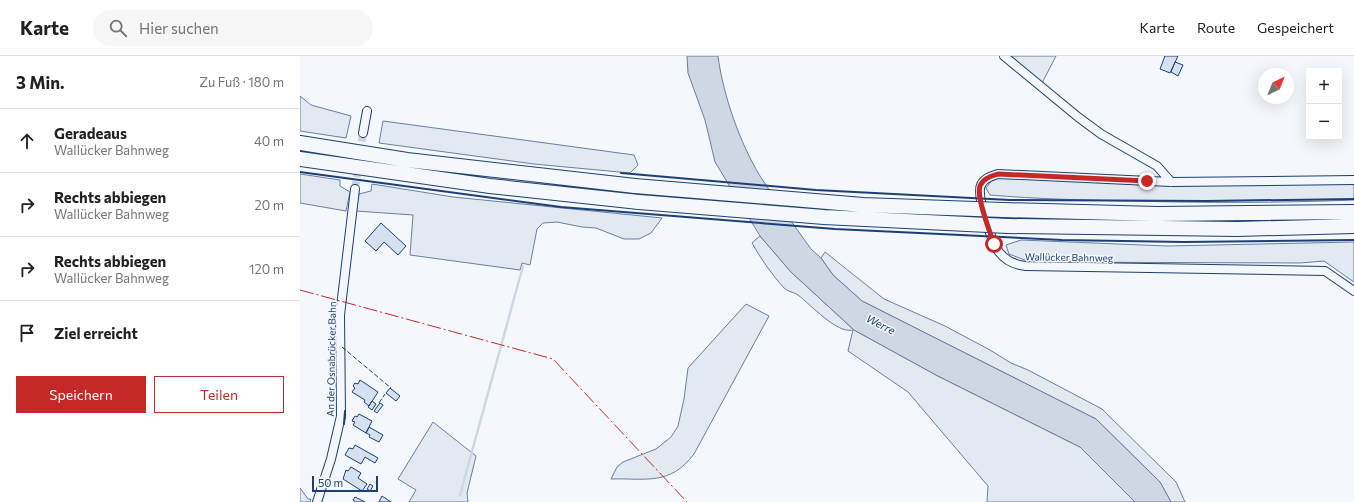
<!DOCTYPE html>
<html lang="de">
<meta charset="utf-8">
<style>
body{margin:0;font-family:Commissioner,sans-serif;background:#f6f6f6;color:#202124}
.controls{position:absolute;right:12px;top:12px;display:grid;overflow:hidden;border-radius:0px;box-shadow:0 4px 16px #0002}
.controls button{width:36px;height:36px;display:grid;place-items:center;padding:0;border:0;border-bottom:1px solid #e0e0e0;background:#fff;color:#202124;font:20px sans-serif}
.compass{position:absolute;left:958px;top:12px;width:36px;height:36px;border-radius:50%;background:#fff;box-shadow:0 4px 16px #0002;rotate:43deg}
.scale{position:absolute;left:12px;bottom:10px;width:66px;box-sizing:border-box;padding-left:4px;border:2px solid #1d3f73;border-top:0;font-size:11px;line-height:14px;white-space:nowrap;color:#1d3f73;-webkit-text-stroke:3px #f4f7fb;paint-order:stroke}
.stop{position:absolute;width:12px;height:12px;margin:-9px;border:3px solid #c62828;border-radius:50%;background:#fff}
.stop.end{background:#c62828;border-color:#fff;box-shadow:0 1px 4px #0008}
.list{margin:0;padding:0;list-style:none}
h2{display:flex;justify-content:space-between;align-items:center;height:52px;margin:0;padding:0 16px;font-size:17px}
h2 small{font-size:13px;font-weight:400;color:#757577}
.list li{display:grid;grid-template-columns:26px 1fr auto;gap:12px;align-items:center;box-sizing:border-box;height:64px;padding:0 16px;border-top:1px solid #e0e0e0}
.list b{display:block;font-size:15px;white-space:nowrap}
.list p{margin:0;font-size:13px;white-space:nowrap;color:#757577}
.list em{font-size:13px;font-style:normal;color:#757577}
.actions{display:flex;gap:8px;padding:12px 16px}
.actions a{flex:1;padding:9px 0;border:1px solid #c62828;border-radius:0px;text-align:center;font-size:14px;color:#c62828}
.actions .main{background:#c62828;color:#fff}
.icon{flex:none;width:22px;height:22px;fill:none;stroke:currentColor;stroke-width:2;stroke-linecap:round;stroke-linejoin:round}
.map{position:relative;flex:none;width:1054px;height:446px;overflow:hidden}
header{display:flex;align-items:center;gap:24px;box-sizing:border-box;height:56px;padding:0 20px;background:#fff;border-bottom:1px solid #e0e0e0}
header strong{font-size:19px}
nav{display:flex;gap:22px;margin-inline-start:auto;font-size:14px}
.search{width:280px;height:36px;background:#f6f6f6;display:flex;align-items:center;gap:10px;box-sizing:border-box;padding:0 14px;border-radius:22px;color:#757577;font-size:15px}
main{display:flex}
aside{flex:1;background:#fff}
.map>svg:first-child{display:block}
.green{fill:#e3e9f0;stroke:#687fa3}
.water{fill:#cfd7e4;stroke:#687fa3}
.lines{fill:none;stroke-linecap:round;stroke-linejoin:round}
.stream{stroke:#cfd7e4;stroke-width:2.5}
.building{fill:#d5e0f0;stroke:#1d3f73}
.street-tunnel{stroke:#c9d2e0;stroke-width:8;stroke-dasharray:8 4;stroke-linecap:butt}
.street-casing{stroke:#1d3f73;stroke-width:10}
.highway-casing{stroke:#1d3f73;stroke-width:16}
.street{stroke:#f4f7fb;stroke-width:8}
.highway{stroke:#f4f7fb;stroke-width:14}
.highway-bridge-casing{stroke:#1d3f73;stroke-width:16;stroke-linecap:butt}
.highway-bridge{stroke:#f4f7fb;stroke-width:14}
.fence{stroke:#1d3f73;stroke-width:1;stroke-dasharray:5 2;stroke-linecap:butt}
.wall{stroke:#1d3f73;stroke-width:2}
.power{stroke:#c62828;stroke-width:1;stroke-dasharray:14 3 2 3;stroke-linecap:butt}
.route{stroke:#c62828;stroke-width:5}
.labels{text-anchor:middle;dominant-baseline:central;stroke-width:3;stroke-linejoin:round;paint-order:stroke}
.street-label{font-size:10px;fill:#1d3f73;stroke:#f4f7fb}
.water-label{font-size:11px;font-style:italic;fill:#1d3f73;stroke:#f4f7fb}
</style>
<header>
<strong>Karte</strong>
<div class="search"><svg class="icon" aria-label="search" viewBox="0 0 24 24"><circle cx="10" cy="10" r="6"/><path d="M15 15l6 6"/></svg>Hier suchen</div>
<nav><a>Karte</a><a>Route</a><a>Gespeichert</a></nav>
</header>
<main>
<aside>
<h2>3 Min.<small>Zu Fuß · 180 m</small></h2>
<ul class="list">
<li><svg class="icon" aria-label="ahead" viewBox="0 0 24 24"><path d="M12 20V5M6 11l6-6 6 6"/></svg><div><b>Geradeaus</b><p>Wallücker Bahnweg</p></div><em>40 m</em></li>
<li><svg class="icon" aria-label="right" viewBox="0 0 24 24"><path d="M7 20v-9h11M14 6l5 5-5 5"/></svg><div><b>Rechts abbiegen</b><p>Wallücker Bahnweg</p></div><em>20 m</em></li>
<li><svg class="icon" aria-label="right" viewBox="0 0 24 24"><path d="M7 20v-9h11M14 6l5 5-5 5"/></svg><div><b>Rechts abbiegen</b><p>Wallücker Bahnweg</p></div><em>120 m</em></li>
<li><svg class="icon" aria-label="arrive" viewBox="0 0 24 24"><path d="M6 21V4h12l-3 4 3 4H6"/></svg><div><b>Ziel erreicht</b></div></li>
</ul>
<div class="actions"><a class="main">Speichern</a><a>Teilen</a></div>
</aside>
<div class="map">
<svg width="1054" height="446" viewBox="0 0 1054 446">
<rect width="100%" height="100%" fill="#f4f7fb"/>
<path class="green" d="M708,0H756L741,29Z
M0,40L11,49L51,60L46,82L0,75Z
M83,65L334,99L338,109L330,117L234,108L79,87Z
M0,118L40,124V130L50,136L46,155L0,147Z
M700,121L1054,127V144C979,147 904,147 829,145C783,144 736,143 690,139L686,132L693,123Z
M72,128L153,141L362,162L351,177L339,183H324L296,172L282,171L257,166L243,167L237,173L230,209L222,207L220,214L110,199L113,159L56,155L59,138L71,135Z
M460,180L491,216L554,274L636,319L780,391L835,446H687L688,430L608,336L548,295L553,274C537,278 511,249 498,239C494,236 488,236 484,232C472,219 461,203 452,187Z
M721,184L867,190L1054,186V226L1024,205L1000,207L730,206L709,198L706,189Z
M525,196L584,243L645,270L690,294L711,307L728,314L802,353L876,426L885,446H871L860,426L796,363L562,245L533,219L521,202Z
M446,248L469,260L394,398C370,430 346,422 311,423L317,411L323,406L356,393L371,381L378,370L384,343L388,312Z
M133,366L176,400L167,437L168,446H109L116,434L98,423Z
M0,432L8,443H11L10,446H0Z"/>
<path class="water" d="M387,0H418C423,39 440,87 460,120C476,145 494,169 511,193L521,202L533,219L562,245L796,363L860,426L871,446H835L780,391L636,319L554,274L491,216L460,180L415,106L405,64L388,17Z"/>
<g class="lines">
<path class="stream" d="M160,439L223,210"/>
</g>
<path class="building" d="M865,0H878L870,17L860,13Z
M875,6L883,9L878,20L871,16Z
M81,167L106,190L98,199L84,186L76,195L65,185Z
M60,324L78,336L69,350L64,346L65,344L52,336L55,332L53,330L55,327L58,328Z
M90,332L100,340L96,345L86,337Z
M72,345L76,348L72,354L68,351Z
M80,347L83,349L77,357L74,355Z
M59,358L72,365L66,377L53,369L55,366L52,365L55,360L57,361Z
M69,371L83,379L79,386L69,381L70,379L66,377Z
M55,389L78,402L75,407L65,401L61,408L45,399L49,392L53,393Z
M51,411L61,417L58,422L67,428L62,435L43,423L46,414L48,415Z
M70,428L73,430L70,435L67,433Z
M82,440L91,446H79Z
M55,441L65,446H56L53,444Z"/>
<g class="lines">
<path class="street-tunnel" d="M55,133L63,77"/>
<g class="street-casing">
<path id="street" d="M704,0L778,61L801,78L857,110L871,126
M63,77L67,55
M1054,124L871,126L698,118C692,120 684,122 681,129C676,139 692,187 699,196C706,205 715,209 726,210L1025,215L1054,235
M17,446L31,403L41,360L40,259L55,133"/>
</g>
<g class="highway-casing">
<path id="highway" d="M0,87L107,104L335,130
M0,103L190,130L339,146
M703,154L858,158L1054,156
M708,170L937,173L1054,170"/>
</g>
<use href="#street" class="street"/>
<use href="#highway" class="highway"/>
<g class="highway-bridge-casing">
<path id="highway-bridge" d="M335,130L563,149L703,154
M339,146L524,161L708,170"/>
</g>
<use href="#highway-bridge" class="highway-bridge"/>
<path class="fence" d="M42,291L91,332
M79,347L85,338"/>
<path class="wall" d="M0,116L261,151L535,173L762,184L884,186L1054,184
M321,117L516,134L710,144L907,145L1054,143
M44,368L45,355"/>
<path class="power" d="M0,234L253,303L387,446"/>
</g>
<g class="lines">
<path class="route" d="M694,188C690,176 676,141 680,130C683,122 692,120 698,118L847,125"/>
</g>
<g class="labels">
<g class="street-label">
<text transform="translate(769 201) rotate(1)">Wallücker Bahnweg</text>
<text transform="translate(31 303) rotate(-89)">An der Osnabrücker Bahn</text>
</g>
<g class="water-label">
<text transform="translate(581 268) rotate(27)">Werre</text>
</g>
</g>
</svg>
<div class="controls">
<button>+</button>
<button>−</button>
</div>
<svg class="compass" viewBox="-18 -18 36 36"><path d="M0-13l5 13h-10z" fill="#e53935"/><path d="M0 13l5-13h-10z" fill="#757577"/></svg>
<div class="scale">50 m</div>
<div class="stop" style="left:694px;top:188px"></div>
<div class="stop end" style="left:847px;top:125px"></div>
</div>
</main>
